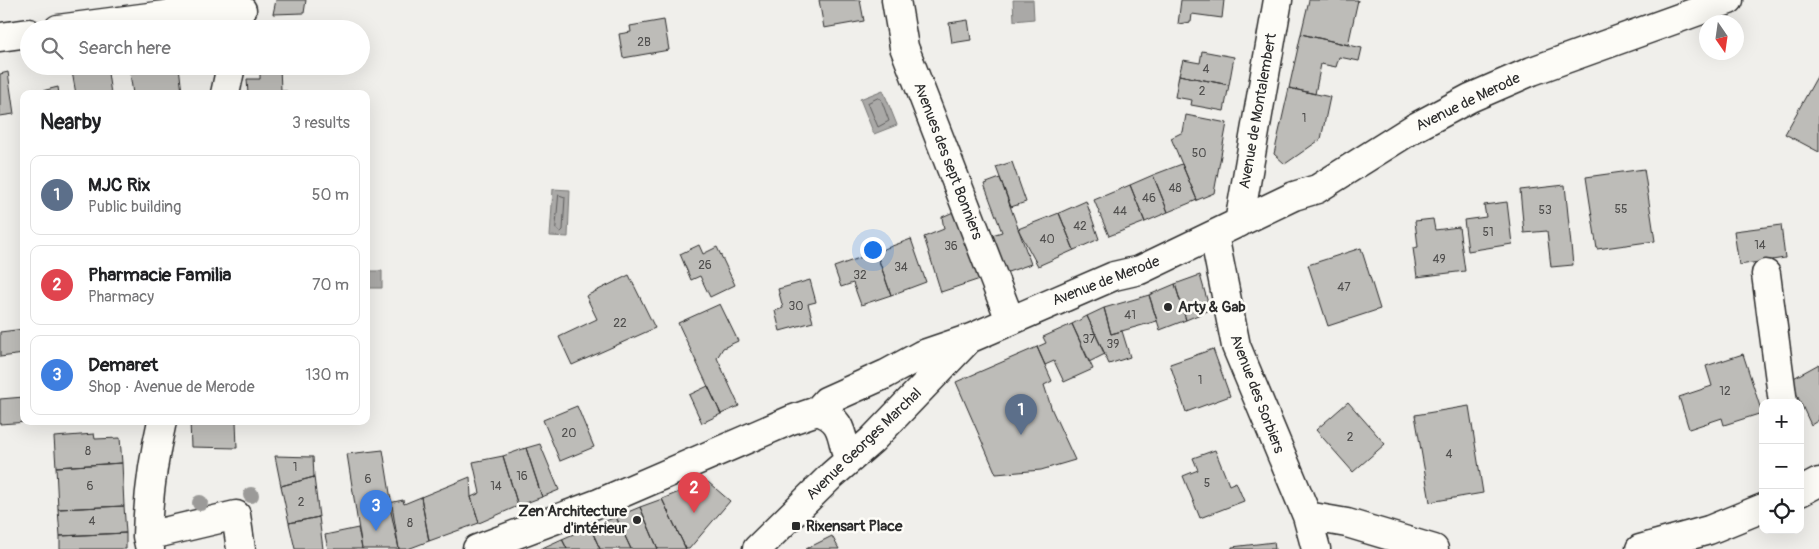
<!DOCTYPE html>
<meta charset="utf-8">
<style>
body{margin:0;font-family:Pangolin,sans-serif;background:#f6f6f6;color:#202124}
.controls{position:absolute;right:15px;bottom:15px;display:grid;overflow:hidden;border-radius:10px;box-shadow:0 5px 20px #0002}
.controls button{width:45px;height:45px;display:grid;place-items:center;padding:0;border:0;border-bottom:1px solid #e0e0e0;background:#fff;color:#202124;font:25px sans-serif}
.compass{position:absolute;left:1699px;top:15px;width:45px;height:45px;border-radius:50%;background:#fff;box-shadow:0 5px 20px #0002;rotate:167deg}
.you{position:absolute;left:872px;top:249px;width:18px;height:18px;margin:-12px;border:4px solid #fff;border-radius:50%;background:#1a73e8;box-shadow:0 0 0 8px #1a73e833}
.badge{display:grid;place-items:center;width:32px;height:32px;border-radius:50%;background:#db2777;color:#fff;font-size:16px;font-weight:700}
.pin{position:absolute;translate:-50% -41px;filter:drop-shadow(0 1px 2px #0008)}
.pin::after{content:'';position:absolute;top:26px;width:18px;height:15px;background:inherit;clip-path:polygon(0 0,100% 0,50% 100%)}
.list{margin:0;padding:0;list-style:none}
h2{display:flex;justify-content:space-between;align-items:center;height:65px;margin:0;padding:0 20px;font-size:21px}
h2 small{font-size:16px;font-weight:400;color:#757577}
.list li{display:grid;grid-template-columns:32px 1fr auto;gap:15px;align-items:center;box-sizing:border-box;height:80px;margin:0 10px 10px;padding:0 10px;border:1px solid #e0e0e0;border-radius:10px}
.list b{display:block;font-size:19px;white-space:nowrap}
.list p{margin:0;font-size:16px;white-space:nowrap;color:#757577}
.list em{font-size:16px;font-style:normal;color:#757577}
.icon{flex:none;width:28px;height:28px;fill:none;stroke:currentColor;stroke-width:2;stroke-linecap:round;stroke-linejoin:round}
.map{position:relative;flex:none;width:1819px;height:549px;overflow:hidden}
.search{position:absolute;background:#fff;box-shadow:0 5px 20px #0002;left:20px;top:20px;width:350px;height:55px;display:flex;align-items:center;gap:12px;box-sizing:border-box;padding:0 18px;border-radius:28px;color:#757577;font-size:19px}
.panel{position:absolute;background:#fff;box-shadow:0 5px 20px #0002;left:20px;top:90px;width:350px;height:335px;border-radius:10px}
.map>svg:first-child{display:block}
.water{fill:#aaa9a7;stroke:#777775}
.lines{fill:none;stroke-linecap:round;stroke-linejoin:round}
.shore{stroke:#5e5d5d;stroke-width:1}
.building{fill:#bdbcb8;stroke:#2b2b2b}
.minor-casing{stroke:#2b2b2b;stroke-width:31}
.minor{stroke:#fdfcf7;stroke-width:28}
.tree{fill:#9b9a98}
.poi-dot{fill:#2b2b2b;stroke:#fdfcf7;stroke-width:2}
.labels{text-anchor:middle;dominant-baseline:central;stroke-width:5;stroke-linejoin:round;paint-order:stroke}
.number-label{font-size:12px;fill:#504f4e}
.street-label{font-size:15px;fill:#2b2b2b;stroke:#fdfcf7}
.poi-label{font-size:15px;font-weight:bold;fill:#2b2b2b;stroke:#fdfcf7;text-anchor:start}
</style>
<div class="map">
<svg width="1819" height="549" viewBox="0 0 1819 549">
<rect width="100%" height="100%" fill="#f0efeb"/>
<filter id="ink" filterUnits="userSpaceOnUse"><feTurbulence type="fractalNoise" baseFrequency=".02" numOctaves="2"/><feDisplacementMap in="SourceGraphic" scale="10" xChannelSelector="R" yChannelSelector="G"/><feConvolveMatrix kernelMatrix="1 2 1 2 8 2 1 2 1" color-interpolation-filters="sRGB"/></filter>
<g filter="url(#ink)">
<path class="water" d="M1013,0H1033L1034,19L1014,21Z
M883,90L897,125L874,134L860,99Z
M553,189L570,190L568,237L550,236Z
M366,271H382V288H366Z"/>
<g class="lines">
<path class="shore" d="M878,98L881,99L889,121L878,127L868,103Z
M559,195L565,197L563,230L561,232L556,229Z"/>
</g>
<path class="building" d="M276,0H306L304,13L273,14Z
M819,0H860L864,21L824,28Z
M1181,0H1224L1222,18L1192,14L1191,22L1178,24Z
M1309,0H1358L1348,45L1301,34Z
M664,20L669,50L623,58L619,34L631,32L630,26Z
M968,20L971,40L952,43L949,23Z
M260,21L302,22V29H260Z
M1301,34L1362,48L1359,61L1339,57L1336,67L1321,64L1315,94L1289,88Z
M1202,51L1234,57L1229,85L1179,75L1183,60L1200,63Z
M71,66H107L111,94H76Z
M129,66H179L182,93L133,94Z
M260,66H280L281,91H287V94H248L247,79H260Z
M8,72L14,114L0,116V74Z
M1819,73V152L1785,134Z
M1179,75L1229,85L1224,111L1191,105L1192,100L1175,97Z
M58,87L59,94H43L42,91Z
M1289,88L1330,97L1321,139L1285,164L1274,154Z
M1186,115L1227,123L1214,193L1197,200L1171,138L1183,132Z
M1012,162L1026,202L1011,207L996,167Z
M1182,164L1197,200L1168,212L1153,175Z
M1644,169L1655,241L1597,249L1586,177Z
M1153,175L1168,212L1145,222L1130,185Z
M1000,178L1031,264L1005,273L992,235L1002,232L984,184Z
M1130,185L1145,222L1109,236L1094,200Z
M1565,185L1573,265L1551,267L1547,231L1524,233L1520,190Z
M1086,201L1099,239L1074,250L1059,213Z
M1507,202L1512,244L1468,251L1464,220L1486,217L1484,205Z
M958,210L980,279L941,292L924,237L944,229L942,217Z
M1059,213L1074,250L1038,266L1018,229Z
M1433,219L1435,230L1459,227L1465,271L1417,277L1413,248L1418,247L1415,221Z
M1781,225L1785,258L1739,265L1734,231Z
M911,239L926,282L891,295L876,252Z
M699,245L703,254L717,247L735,285L710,297L700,276L691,280L680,254Z
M1361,248L1380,309L1328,326L1308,265Z
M876,252L891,295L861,305L853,283L841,287L834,267Z
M629,275L655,328L572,365L559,337L597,319L586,296Z
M1200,275L1210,310L1186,320L1175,284Z
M810,280L816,302L808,304L813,322L780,331L775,311L783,308L778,289Z
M1175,284L1186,320L1160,330L1149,295Z
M1149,295L1157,321L1111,334L1104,308Z
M720,304L738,341L723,348L717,358L739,406L721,414L678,323Z
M1104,308L1111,334L1122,331L1130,357L1109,364L1087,316Z
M1087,316L1105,354L1089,362L1072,324Z
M1072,324L1093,369L1064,382L1054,361L1045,365L1037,347L1046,343L1043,337Z
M24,329V354L0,357V332Z
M1037,347L1052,381L1044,385L1052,410L1075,460L1041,470L996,474L956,382Z
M1213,349L1230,396L1186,412L1170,364Z
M1743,354L1762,413L1724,425L1722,418L1689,429L1679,397L1712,386L1706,366Z
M1819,364V420L1811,425L1790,380Z
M708,386L721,414L702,423L689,395Z
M24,397V421H41L0,424V399Z
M1348,402L1385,444L1353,472L1316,430Z
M577,406L594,447L560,461L543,420Z
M1469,406L1483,493L1430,502L1415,415Z
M190,421H236L237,448L191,447Z
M94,434L95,439L120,438L122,463L56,467L54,437Z
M540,444L559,490L542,497L526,448Z
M526,448L542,497L518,506L503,456Z
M383,450L399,549H362L347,454Z
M1215,450L1229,485L1236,482L1244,501L1200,518L1183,476L1198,470L1193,458Z
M275,456L313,457L314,477L281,486Z
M503,456L518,506L479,523L471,497L480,493L473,462Z
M122,463L124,506L58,509L56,467Z
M314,477L319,517L289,523L281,486Z
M470,477L471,497L479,523L429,541L421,497Z
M708,482L730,501L689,549H686L662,499L679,492L697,494Z
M421,497L429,541L408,549H399L389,503L403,500L404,504Z
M662,499L686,549H658L640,507Z
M124,506L126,533L60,536L58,509Z
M640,507L658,549H631L616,517Z
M319,517L323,549H295L289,523Z
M616,517L631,549H600L590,527Z
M590,527L600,549H567L562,539Z
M358,528L362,549H328L325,535Z
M126,533V549H60V536Z
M832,536L839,549H806Z
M562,539L567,549H540Z
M1274,542L1275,549H1232V547Z"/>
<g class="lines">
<g class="minor-casing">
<path id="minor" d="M896,0L904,47L1010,320
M58,29L195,11L242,10
M0,37L29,33
M225,94L231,66
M1239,223L1278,0
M1214,235L1236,346L1307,516L1316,549
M1766,274L1783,403
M817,411C844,419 841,437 848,460
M1800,492L1819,482
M1307,516L1347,523L1434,549
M147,536C148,496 153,460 162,421
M150,549L147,536L236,515L241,549
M477,549L599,503L791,420L817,411L826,401L886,374L921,355L971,338L1114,276L1140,270L1294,196L1317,189L1414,128L1470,98L1532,71L1729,0
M757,549L832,475L872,440L967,341
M1640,549L1709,530L1763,508"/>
</g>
<use href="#minor" class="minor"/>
</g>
<g class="tree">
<circle cx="251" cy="495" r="8"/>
<circle cx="200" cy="503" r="8"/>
</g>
</g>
<g class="poi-dot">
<circle cx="1168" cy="307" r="5"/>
<circle cx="637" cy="520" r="5"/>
<rect x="791" y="521" width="10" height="10" rx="2.5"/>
</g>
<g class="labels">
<g class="number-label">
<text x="644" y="42">2B</text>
<text x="1206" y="69">4</text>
<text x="1202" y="91">2</text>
<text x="1304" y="118">1</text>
<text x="1199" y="153">50</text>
<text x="1175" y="188">48</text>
<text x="1149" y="198">46</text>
<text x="1621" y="209">55</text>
<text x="1545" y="210">53</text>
<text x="1120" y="211">44</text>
<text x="1080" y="226">42</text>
<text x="1488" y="232">51</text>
<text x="1047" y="239">40</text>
<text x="1760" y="245">14</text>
<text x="951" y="246">36</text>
<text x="1439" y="259">49</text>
<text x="705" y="265">26</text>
<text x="901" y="267">34</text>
<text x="860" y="275">32</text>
<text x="1344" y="287">47</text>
<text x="796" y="306">30</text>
<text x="1130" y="315">41</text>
<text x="620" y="323">22</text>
<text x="1089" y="339">37</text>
<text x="1113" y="344">39</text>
<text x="1200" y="380">1</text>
<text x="1725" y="391">12</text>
<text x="569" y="433">20</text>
<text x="1350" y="437">2</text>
<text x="88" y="451">8</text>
<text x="1449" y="454">4</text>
<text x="295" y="467">1</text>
<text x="522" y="476">16</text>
<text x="368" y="479">6</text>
<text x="1207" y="483">5</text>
<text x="90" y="486">6</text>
<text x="496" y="486">14</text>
<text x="301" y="502">2</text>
<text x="92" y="521">4</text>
<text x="410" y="523">8</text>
</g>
<g class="street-label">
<text transform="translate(1468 102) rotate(-26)">Avenue de Merode</text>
<text transform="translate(1258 111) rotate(-80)">Avenue de Montalembert</text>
<text transform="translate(948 161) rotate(69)">Avenues des sept Bonniers</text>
<text transform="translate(1106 281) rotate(-21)">Avenue de Merode</text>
<text transform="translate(1257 394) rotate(69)">Avenue des Sorbiers</text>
<text transform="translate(864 444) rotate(-44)">Avenue Georges Marchal</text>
</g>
<g class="poi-label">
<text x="1178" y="307">Arty &amp; Gab</text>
<text x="627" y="511" text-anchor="end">Zen Architecture<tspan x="627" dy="17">d'intérieur</tspan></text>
<text x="806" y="526">Rixensart Place</text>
</g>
</g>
</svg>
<div class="controls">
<button>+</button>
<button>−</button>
<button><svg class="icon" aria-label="locate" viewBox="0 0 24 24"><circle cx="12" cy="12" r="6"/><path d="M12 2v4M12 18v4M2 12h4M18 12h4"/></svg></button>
</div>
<svg class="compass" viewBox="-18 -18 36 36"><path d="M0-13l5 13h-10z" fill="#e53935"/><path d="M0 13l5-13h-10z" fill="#757577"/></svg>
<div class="you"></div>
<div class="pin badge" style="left:1021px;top:435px;background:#5c6f8a">1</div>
<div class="pin badge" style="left:694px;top:513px;background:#e0444e">2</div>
<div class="pin badge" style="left:376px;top:531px;background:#3f7fe0">3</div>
<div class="search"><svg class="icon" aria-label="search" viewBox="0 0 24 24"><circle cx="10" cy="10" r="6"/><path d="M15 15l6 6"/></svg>Search here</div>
<section class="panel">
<h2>Nearby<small>3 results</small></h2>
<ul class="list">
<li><span class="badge" style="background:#5c6f8a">1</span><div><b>MJC Rix</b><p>Public building</p></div><em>50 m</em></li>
<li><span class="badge" style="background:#e0444e">2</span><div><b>Pharmacie Familia</b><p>Pharmacy</p></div><em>70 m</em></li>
<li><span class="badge" style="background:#3f7fe0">3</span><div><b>Demaret</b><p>Shop · Avenue de Merode</p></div><em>130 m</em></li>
</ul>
</section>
</div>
